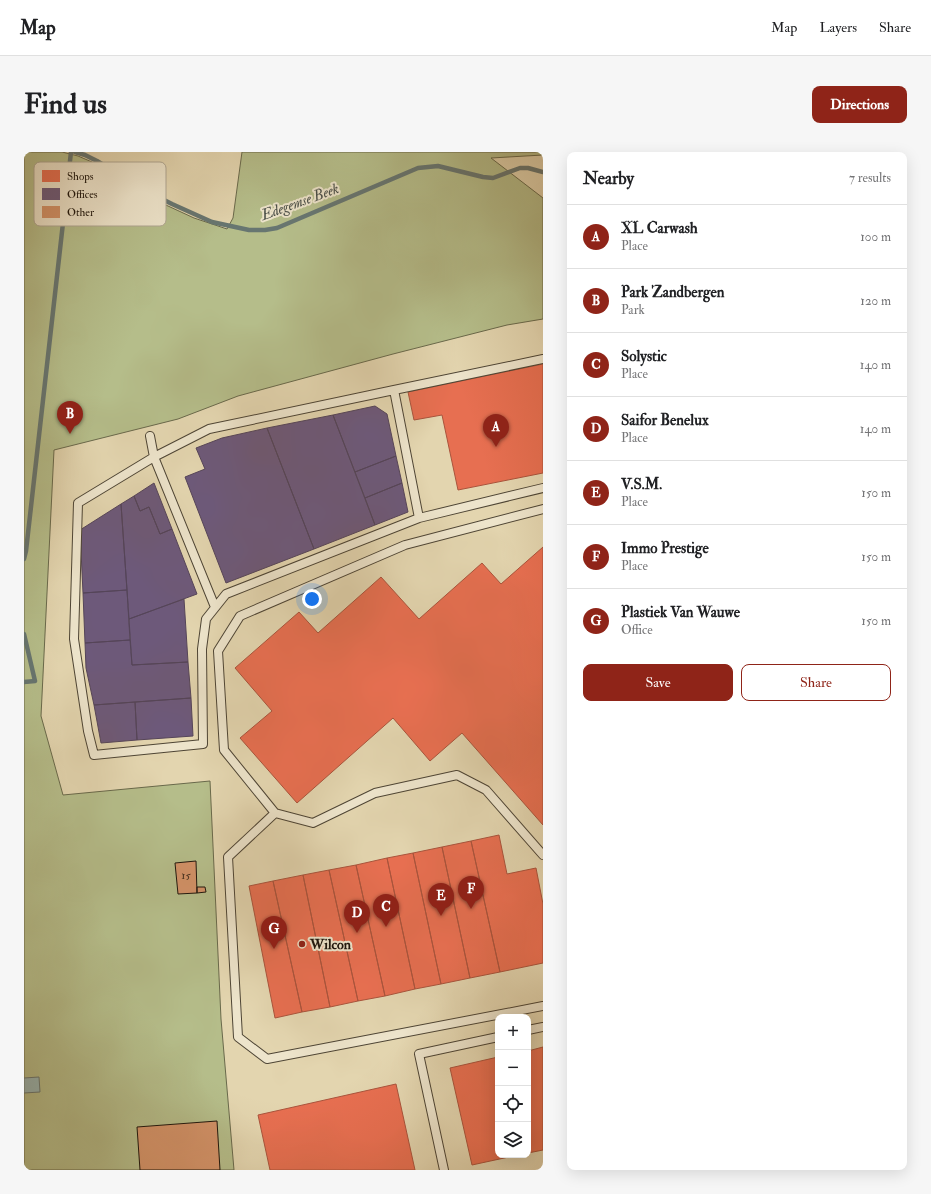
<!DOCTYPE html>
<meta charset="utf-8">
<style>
body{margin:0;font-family:"IM FELL Double Pica",serif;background:#f6f6f6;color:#202124}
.controls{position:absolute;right:12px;bottom:12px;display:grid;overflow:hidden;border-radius:8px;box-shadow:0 4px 16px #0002}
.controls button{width:36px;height:36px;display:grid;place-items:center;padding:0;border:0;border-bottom:1px solid #e0e0e0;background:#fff;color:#202124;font:20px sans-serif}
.you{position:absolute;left:288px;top:447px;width:14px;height:14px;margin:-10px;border:3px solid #fff;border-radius:50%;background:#1a73e8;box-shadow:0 0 0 6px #1a73e833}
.badge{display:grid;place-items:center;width:26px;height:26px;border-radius:50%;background:#8f2418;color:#fff;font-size:13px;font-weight:700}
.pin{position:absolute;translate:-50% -33px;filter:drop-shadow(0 1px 2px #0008)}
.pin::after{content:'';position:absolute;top:21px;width:14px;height:12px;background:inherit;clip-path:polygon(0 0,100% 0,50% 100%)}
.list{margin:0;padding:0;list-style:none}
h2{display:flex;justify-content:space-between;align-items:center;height:52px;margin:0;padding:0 16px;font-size:17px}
h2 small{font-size:13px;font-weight:400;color:#757577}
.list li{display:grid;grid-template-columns:26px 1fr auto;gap:12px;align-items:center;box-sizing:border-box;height:64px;padding:0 16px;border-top:1px solid #e0e0e0}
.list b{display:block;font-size:15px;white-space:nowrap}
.list p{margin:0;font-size:13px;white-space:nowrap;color:#757577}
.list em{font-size:13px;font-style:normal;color:#757577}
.actions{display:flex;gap:8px;padding:12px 16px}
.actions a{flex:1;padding:9px 0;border:1px solid #8f2418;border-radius:8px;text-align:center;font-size:14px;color:#8f2418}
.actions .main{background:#8f2418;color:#fff}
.icon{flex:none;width:22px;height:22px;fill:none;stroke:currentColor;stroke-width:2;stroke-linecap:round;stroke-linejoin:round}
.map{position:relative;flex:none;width:519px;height:1018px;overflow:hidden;border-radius:8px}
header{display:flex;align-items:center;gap:24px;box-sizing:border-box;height:56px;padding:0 20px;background:#fff;border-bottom:1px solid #e0e0e0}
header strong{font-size:19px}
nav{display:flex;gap:22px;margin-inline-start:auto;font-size:14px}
.intro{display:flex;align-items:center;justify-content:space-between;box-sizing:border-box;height:96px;padding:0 24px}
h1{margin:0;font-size:28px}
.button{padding:10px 18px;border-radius:8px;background:#8f2418;color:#fff;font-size:14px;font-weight:700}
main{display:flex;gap:24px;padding:0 24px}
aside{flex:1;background:#fff;border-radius:8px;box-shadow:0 4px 16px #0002}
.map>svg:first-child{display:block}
.green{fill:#b5bd8a;stroke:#69694b}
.water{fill:#98b6b4;stroke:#677671}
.shops{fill:#e76f51;stroke:#aa543c}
.offices{fill:#6d597a;stroke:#554559}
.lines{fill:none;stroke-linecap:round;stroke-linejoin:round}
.stream{stroke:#677671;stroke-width:4.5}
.building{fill:#d49369;stroke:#1d150c}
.lane-casing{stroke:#4e4535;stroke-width:10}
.lane{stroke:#ede4cb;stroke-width:8}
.poi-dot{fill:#8f2418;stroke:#ede4cb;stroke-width:1.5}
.labels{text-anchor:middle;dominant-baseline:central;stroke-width:4;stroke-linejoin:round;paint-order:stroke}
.number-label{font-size:12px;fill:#4b3423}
.poi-label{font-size:14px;font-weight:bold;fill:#1d150c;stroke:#ede4cb;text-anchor:start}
.water-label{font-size:15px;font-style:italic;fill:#484d47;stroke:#ede4cb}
.key{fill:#ede4cb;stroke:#afa692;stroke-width:1}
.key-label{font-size:11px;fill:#1d150c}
</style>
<header>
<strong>Map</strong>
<nav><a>Map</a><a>Layers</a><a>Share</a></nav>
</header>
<div class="intro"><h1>Find us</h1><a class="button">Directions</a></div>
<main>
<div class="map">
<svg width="519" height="1018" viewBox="0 0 519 1018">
<rect width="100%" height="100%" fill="#e3d5af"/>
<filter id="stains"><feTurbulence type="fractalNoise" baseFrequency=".005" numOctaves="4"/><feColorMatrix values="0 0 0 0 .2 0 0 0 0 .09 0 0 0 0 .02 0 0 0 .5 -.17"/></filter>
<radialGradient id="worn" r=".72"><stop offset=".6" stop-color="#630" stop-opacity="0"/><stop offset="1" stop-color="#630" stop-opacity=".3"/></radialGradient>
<path class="green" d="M0,0H38L54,4L68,10L91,26L118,42L170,66L203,77L209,66L218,0H519V3L467,6L519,46V167L483,173L369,202L214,244L154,267L30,298L17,564L39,643L186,629L197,867L210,1018H0Z"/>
<path class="water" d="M15,925L16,940L0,941V926Z"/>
<path class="shops" d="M519,212V321L434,338L418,263L390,268L384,240Z
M519,395V673L438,581L406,609L369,566L273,651L216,586L248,559L211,516L275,460L294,481L357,425L395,467L458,411L477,432Z
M475,683L483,722L512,716L519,752V811L476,820L447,689Z
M447,689L476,820L446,826L418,695Z
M418,695L446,826L417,832L389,701Z
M389,701L417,832L391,837L363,706Z
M363,706L391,837L361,844L332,713Z
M332,713L361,844L334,849L305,718Z
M305,718L334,849L306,855L279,723Z
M279,723L306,855L278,860L249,729Z
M249,729L278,860L251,866L225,734Z
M519,895V998L504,1001V899Z
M474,905V1003H494L448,1013L426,916Z
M372,932L391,1018H246L234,963Z"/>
<path class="offices" d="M351,254L363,262L372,304L331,320L309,263Z
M309,263L351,373L290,397L243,276Z
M243,276L290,397L202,431L161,325L181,317L172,296L198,286Z
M372,304L378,331L341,346L331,320Z
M130,331L148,377L136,382L125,355L116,359L110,344Z
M378,331L384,360L351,373L341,346Z
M110,344L116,359L125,355L136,382L148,377L173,442L105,467L97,352Z
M97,352L103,438L59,441L56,378Z
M103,438L106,488L61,491L59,441Z
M160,447L164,510L108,513L105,467Z
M106,488L108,513L164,510L167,546L70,553L62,516L61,491Z
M167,546L169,584L113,588L111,550Z
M111,550L113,588L77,591L70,553Z"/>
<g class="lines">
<path class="stream" d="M51,0L61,3L73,9L120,38L148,52L188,70L225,78H241L253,76L394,16L414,14L459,25L469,26L496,16H504L519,20
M0,407L2,399L47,0
M0,482L11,529L0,530"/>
</g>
<path class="building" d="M172,709L173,741L154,742L151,711Z
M173,735H181L182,740L173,741Z
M193,969L196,1018H116L113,975Z"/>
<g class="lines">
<g class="lane-casing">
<path id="lane" d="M519,207L370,238L395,366L519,336
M126,284L130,305L54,351L50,487L64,579L70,603L179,592L178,497L182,467L202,442L395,366
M519,357L381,393L216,464L194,499L200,598L251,661L289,671L351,641L433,623L462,638L519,703
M191,455L130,305L185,277L370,238
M251,661L204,705L214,885L243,907L519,854
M504,878L519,875
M420,1018L395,902L474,885"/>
</g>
<use href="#lane" class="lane"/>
</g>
<circle class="poi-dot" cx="278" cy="792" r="4"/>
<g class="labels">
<g class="number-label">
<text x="162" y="723">15</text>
</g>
<g class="poi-label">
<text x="286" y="792">Wilcon</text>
</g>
<g class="water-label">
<text transform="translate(276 50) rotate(-20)">Edegemse Beek</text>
</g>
</g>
<rect x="10" y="10" width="132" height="64" rx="6" class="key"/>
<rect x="18" y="18" width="18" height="12" fill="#e76f51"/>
<rect x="18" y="36" width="18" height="12" fill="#6d597a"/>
<rect x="18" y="54" width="18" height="12" fill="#d49369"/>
<g class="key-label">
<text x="43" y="28">Shops</text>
<text x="43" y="46">Offices</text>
<text x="43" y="64">Other</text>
</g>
<rect width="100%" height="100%" filter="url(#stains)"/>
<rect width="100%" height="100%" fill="url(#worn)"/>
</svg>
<div class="controls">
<button>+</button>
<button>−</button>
<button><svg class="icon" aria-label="locate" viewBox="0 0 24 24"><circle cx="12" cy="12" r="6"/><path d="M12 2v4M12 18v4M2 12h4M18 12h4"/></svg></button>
<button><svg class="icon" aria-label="layers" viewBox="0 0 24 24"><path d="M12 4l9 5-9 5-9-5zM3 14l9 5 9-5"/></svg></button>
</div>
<div class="you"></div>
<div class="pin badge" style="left:472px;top:295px">A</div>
<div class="pin badge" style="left:46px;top:282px">B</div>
<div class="pin badge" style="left:362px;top:775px">C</div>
<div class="pin badge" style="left:333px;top:781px">D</div>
<div class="pin badge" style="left:417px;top:764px">E</div>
<div class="pin badge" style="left:447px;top:757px">F</div>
<div class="pin badge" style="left:250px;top:797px">G</div>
</div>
<aside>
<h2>Nearby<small>7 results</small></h2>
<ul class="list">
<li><span class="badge">A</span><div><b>XL Carwash</b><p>Place</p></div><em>100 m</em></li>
<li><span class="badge">B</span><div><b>Park Zandbergen</b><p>Park</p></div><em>120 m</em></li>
<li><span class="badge">C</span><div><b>Solystic</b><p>Place</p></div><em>140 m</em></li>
<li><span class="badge">D</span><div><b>Saifor Benelux</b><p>Place</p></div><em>140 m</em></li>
<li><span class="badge">E</span><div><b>V.S.M.</b><p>Place</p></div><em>150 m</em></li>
<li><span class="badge">F</span><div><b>Immo Prestige</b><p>Place</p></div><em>150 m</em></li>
<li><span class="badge">G</span><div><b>Plastiek Van Wauwe</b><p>Office</p></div><em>150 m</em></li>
</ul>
<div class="actions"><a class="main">Save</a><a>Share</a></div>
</aside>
</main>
